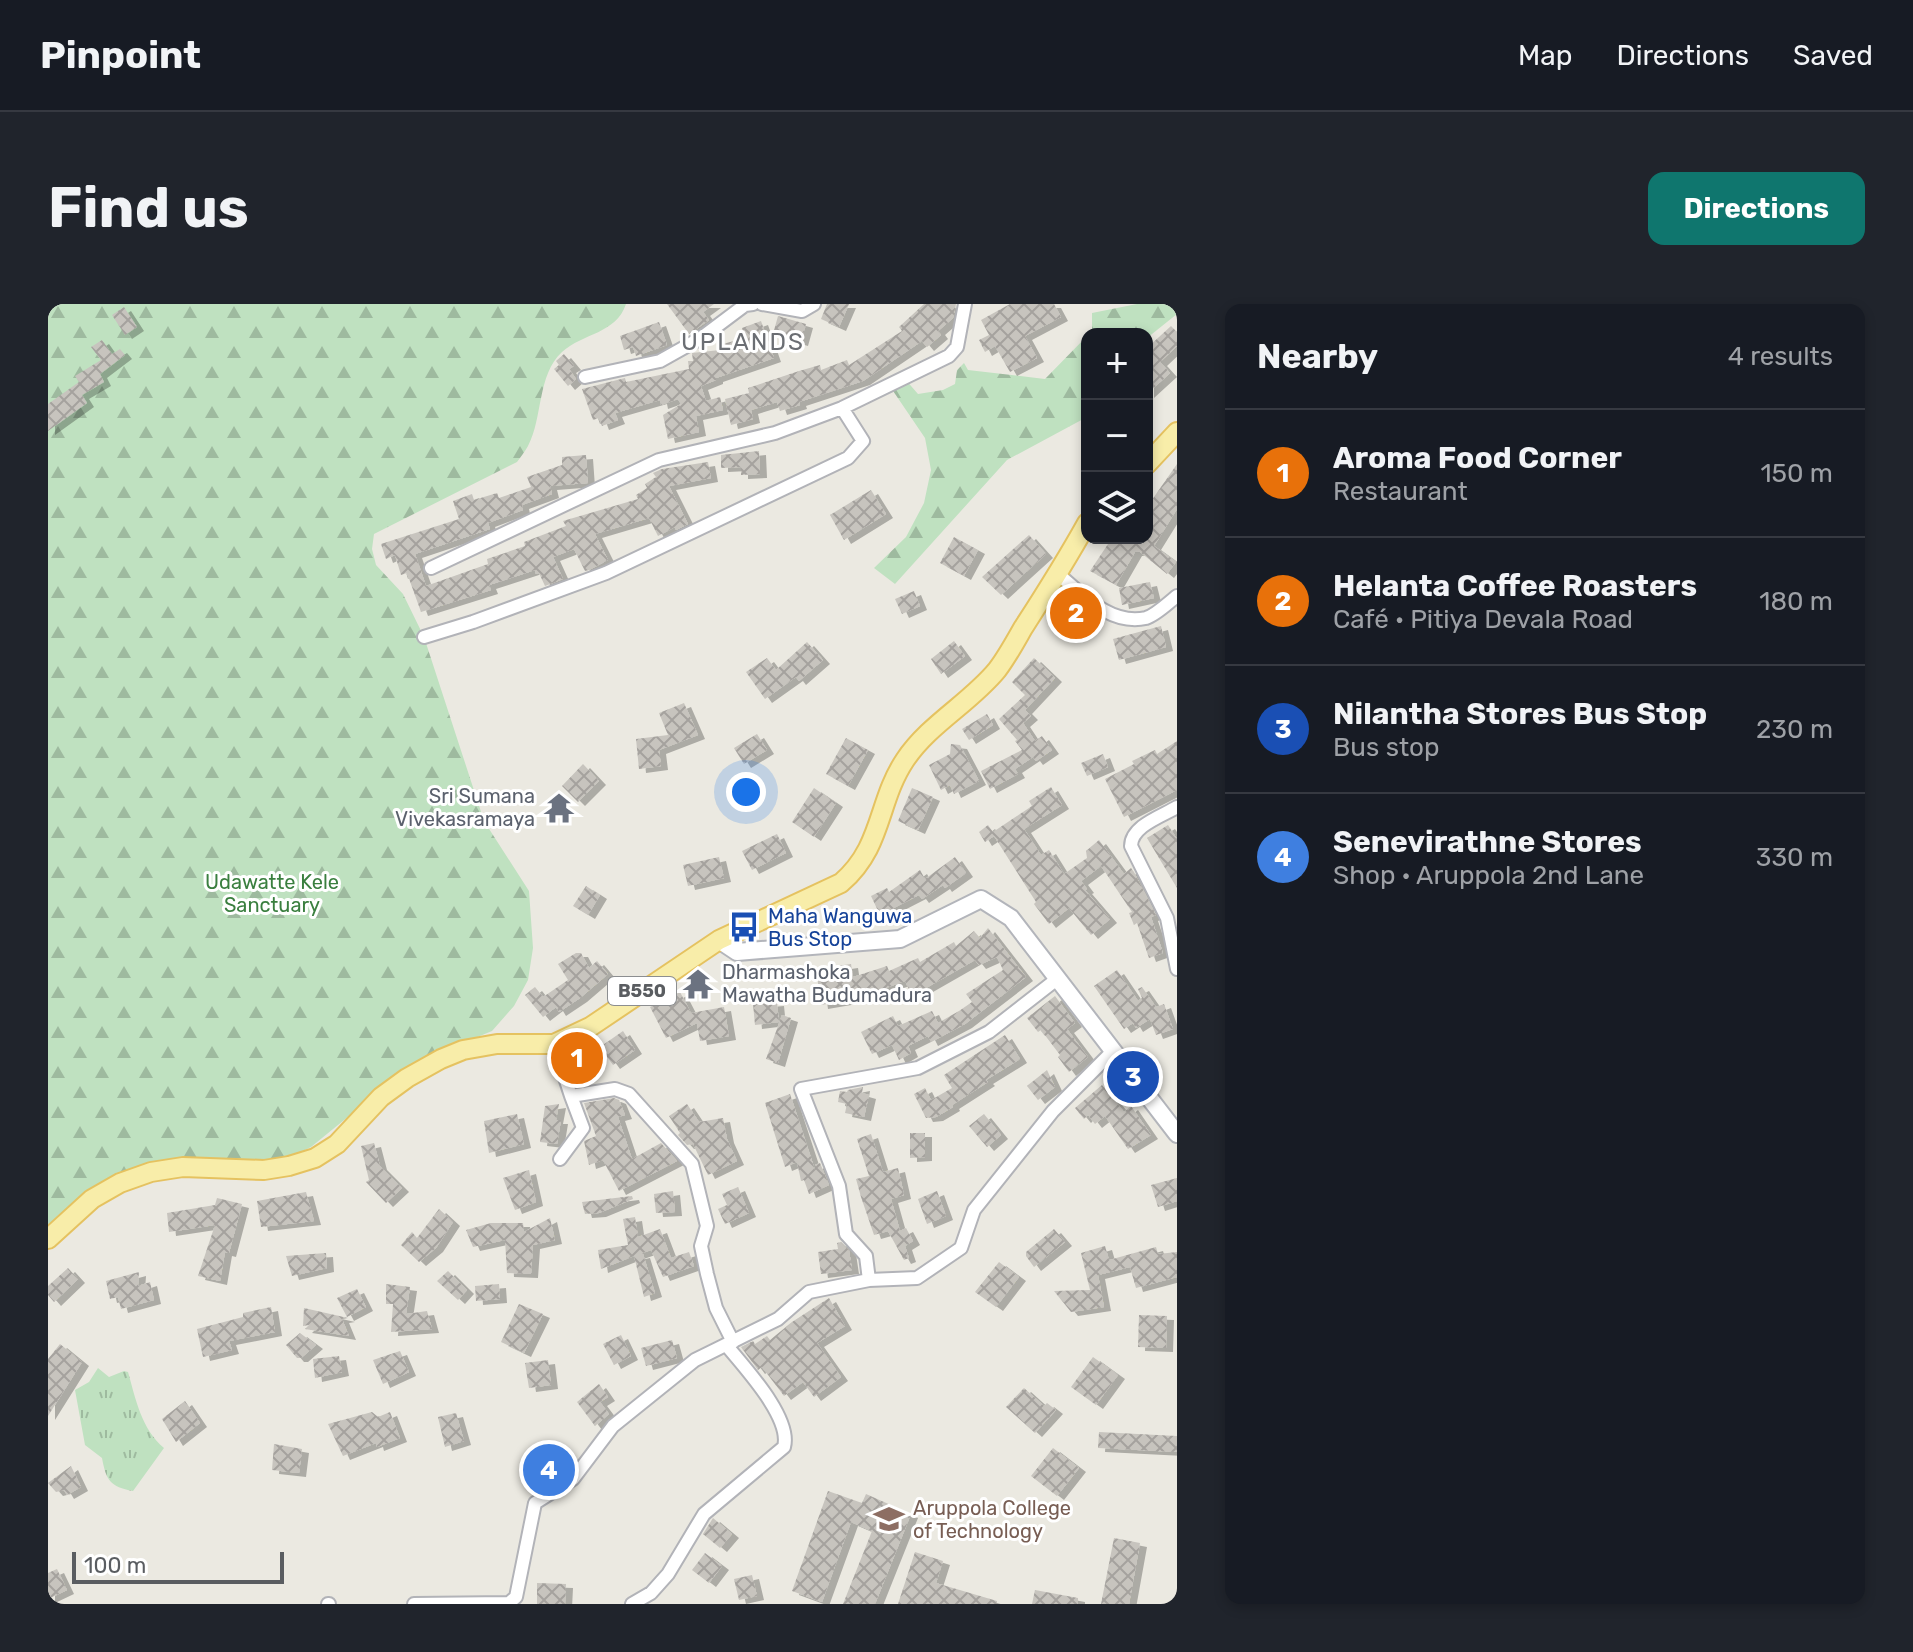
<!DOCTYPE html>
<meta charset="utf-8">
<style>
body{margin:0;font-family:Rubik,sans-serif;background:#20242c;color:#f1f3f6}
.controls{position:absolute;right:24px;top:24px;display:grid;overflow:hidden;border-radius:16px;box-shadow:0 4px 12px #0003}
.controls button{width:72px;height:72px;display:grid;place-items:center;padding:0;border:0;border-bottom:2px solid #363941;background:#171b24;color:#f1f3f6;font:40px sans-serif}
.scale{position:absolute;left:24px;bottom:20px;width:212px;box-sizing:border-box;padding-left:8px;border:4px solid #5a5d61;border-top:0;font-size:22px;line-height:28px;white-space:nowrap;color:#5a5d61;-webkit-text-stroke:6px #fff;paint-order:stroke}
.you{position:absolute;left:698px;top:488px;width:28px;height:28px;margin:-20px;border:6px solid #fff;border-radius:50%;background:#1a73e8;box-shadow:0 0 0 12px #1a73e833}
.badge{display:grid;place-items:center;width:52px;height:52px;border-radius:50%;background:#0f766e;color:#fff;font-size:26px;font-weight:700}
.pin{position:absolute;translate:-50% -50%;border:4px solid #fff;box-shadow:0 2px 8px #0006}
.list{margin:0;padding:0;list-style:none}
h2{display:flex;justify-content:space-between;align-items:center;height:104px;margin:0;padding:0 32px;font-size:34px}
h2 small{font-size:26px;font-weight:400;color:#9ea1a6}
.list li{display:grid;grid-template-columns:52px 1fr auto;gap:24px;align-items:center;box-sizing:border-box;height:128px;padding:0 32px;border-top:2px solid #363941}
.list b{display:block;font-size:30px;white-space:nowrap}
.list p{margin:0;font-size:26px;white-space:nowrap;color:#9ea1a6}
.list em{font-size:26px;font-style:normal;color:#9ea1a6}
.icon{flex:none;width:44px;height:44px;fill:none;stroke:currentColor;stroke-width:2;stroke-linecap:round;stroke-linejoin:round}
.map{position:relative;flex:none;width:1129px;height:1300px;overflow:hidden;border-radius:16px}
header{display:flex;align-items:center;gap:48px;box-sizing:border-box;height:112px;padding:0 40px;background:#171b24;border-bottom:2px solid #363941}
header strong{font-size:38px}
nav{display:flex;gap:44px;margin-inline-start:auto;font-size:28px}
.intro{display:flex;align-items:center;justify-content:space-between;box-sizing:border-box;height:192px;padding:0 48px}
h1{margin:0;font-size:56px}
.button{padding:20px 36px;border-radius:16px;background:#0f766e;color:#fff;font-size:28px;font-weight:700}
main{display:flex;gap:48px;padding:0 48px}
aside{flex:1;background:#171b24;border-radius:16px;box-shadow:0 4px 12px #0003}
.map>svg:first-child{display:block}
.grass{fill:url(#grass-tufts)}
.forest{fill:url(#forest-firs)}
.building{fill:url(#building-cross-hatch);filter:url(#shadow)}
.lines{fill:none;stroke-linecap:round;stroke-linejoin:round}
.street-casing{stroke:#b2b3b8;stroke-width:16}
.secondary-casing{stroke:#b3b5bb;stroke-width:20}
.primary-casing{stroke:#e5c260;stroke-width:22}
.street{stroke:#fff;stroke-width:12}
.secondary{stroke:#fff;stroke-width:16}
.primary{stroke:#f8eda9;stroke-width:18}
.labels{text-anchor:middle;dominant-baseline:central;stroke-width:6;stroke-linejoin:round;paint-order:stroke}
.shield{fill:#fff;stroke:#8c8e90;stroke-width:2}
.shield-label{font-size:18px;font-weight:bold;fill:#5a5d61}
.worship-label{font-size:20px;fill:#5b616d;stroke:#fff;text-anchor:end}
.park-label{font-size:20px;fill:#3a7f3f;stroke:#fff}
.transit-label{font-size:20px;fill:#164399;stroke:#fff;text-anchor:start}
.education-label{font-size:20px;fill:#785e54;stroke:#fff;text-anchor:start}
.quarter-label{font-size:24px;letter-spacing:2px;fill:#6b6e73;stroke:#fff}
</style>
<header>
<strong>Pinpoint</strong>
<nav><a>Map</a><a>Directions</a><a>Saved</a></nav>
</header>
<div class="intro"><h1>Find us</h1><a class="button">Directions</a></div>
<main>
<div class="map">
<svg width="1129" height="1300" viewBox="0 0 1129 1300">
<defs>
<pattern id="grass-tufts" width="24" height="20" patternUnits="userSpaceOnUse" patternTransform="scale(2)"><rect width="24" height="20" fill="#bfe1c0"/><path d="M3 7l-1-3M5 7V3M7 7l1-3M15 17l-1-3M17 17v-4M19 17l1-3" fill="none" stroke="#9eba9f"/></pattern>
<pattern id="forest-firs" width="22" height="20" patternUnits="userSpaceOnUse" patternTransform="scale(2)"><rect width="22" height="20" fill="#bfe1c0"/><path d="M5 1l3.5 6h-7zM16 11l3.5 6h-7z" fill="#9eba9f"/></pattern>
<pattern id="building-cross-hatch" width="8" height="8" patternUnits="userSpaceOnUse" patternTransform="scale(2)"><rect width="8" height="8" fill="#c7c4be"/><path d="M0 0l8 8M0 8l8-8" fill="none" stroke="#a5a29e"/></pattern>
<filter id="shadow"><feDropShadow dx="7" dy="4" stdDeviation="0" flood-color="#0004"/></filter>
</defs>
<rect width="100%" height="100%" fill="#ebe9e1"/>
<path class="grass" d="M50,1064L61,1073L76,1067L80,1068C88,1096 93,1124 116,1144L85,1187C62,1183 58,1176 54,1154L37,1141L27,1086L41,1078Z"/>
<path class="forest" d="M0,0H578C568,30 535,29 514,48C489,71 495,114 480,142C477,147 473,153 469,158L326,230L324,245L328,261L355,290L376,333L436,517L481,587L485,644L480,676L466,702L444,727L410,741L339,781L263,843L216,866L103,868L0,932Z
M1089,0H1129V10L1099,34V30H1041L1044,27V9Z
M1039,32V113L959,156L847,280L826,264L858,233L876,199L883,166L877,134L841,81L857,75L870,90L895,86L907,80L909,66L916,59L920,66L997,75Z"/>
<path class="building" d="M619,0H666L655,8L661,16L641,30Z
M779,0H801L791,23L773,15Z
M876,0H908L905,14L890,27L893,31L879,43L874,37L815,77L751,98L752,101L732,107L729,98L703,106L705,115L683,121L677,95L701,89L700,84L751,67L772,61L773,66L799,56L801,61L854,27L851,23Z
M962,0H1006L1013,13L977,32L989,54L962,68L947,42L937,48L931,36L941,31L933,16Z
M76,3L89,23L77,31L64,11Z
M730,12L758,20L753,38L725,30Z
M713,17L726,54L668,74V76L653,82L658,97L672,93L675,106L648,112L651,128L620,135L615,111L633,100L630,95L613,101L612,96L567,109L570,116L554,122L551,114L545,116L534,85L577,74L578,78L641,65L640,57H645L644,49L672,46L671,41L697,34L694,24Z
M611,18L619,41L588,52L585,43L576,46L572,32Z
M1123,22L1129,28V42L1112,58L1122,69L1099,90V44Z
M54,36L64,50L72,45L77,51L52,70L56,78L34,91L39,99L0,127V100L31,78L27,72L53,56L43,43Z
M516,50L526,62L521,65L528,75L520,82L506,65L511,61L508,57Z
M711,147L712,170L693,171V163L673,164V151Z
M538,151L540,179L502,182L504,190L474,201L475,206L440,219L442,225L367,250L378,282L440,260L439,255L477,242L476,238L518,222L515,217L590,195L588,191L599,184L597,180L608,173L605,169L614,165L660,158L663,174L621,182L640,220L628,226L627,223L610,232L601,214L547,230L560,256L541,266L537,267L526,245L505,253L515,275L497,282L491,269L488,270L487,266L441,281L443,286L373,308L359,269L353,271L347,251L338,255L333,240L411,215L405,197L424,190L426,196L449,189L451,194L483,183L479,173L514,161V153Z
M1129,160V205L1106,242L1128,258L1119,270L1092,248H1087L1068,281L1042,267L1064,234H1099V203Z
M823,186L838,210L796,236L782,211Z
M981,231L998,250L953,291L934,273Z
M906,233L930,246L916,272L892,259Z
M1102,278L1106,294L1074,301L1071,284Z
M866,287L872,302L854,310L847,295Z
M1031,300L1037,320L1020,326L1013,305Z
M1113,322L1118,343L1071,356L1065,335Z
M906,337L917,352L893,370L883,355Z
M759,338L775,356L751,377L748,373L717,395L698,368L719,354L728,366Z
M986,354L1007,374L977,406L983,412L975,419L987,437L994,432L1004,446L988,457L985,453L967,465L970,470L942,485L933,467L974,446L967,437L969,436L951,415L977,391L964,378Z
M636,399L650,431L611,446L613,462L591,465L588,435L620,431L611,409Z
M939,410L945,421L921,436L914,425Z
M709,430L719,446L696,460L686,444Z
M798,434L820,446L800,482L778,470Z
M1129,437V486L1076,513L1057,475L1086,460L1084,457L1107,446L1109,450Z
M903,440L912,441L931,477L906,490L902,481L893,486L881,461L902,450Z
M1055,450L1060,463L1039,472L1033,459Z
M535,460L551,477L530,498L514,482Z
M1003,483L1014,501L976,525L993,551L1001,546L1016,570L1039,554L1038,547L1051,536L1076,570L1083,564L1086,568L1108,611L1103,613L1115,649L1101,654L1089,619L1086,621L1081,609L1084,608L1053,562L1033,577L1039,585L1037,586L1062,615L1043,631L1021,604L1001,620L986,600L988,598L946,532L937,538L931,528L940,521L945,528L984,502L981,497Z
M766,484L788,499L766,533L744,518Z
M864,484L885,493L870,526L850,517Z
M1120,521L1129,535V584L1099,534Z
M729,530L738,549L704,566L694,547Z
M671,553L676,574L640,582L635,561Z
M907,553L918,569L897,584L895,581L874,595L871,591L832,611L823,592L839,584L841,588L872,566L877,575Z
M538,582L552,591L540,611L525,602Z
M940,624L978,673L917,720L883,738L880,732L860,742L863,749L851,756L844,741L824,750L813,728L845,712L850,722L884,707L890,719L911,707L924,698L918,690L955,666L949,653L931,661L927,656L864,692L857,677L808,695L773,701L768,665L803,660L805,673L839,662L841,667L870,654L872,658L906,638L908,642L926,627L932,634Z
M528,649H533L541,664L549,657L560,670L532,694L511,708L508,703L495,713L477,691L487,683L495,693L520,676L510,660Z
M1069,666L1090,697L1094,694L1090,685L1094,683L1108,703L1116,700L1125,725L1108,731L1102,715L1088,724L1085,719L1076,725L1046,682Z
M632,688L643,709L676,703L681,732L652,737L649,719L618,734L602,703Z
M1007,692L1027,719L1019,725L1040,753L1021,768L1010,753L1012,751L993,726L990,728L979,714Z
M729,698L731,718L707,721L705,700Z
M734,711L743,714L730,759L718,755Z
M575,727L587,746L565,761L552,743Z
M957,731L972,755L938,776L940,778L904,801L905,803L888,813L878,814L866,790L877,784L883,796L904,784L896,771Z
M999,766L1007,783L990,796L979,782Z
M1054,781L1076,808L1083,802L1103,831L1080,845L1057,812L1047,820L1040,811L1036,815L1027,804Z
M815,783L814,789L821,791L816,813L797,809L799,800L790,798L792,787L799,788L800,786Z
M742,790L767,866V861L772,859L781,881L761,890L756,876L753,877L749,858L737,863L717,799Z
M566,794L571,796L577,811L570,813L584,855L613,839L629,857L571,887L555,856L541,861L536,837L548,832L536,799Z
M511,800L508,816H513L509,840L492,838L497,802Z
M639,800L651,818L675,814L679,835L689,857L660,871L645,840L639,841L630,831L632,829L621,812Z
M469,810L476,840L441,849L436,817Z
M936,810L953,831L939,843L921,822Z
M862,829H877V853L862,854Z
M823,830L835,868L850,864L856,891L843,895L852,927L858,924L865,937L857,942L861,954L856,956L840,927L826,931L813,893L808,875L821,872L809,835Z
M326,839L332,862L354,884L338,899L318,878L321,876L313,842Z
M481,866L488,898L467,906L455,874Z
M1129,874V897L1110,903L1103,881Z
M690,883L701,909L677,920L670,905L679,901L674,890Z
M625,887L627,908L608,909L606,890Z
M889,887L898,912L879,920L870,895Z
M258,888L266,917L213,923L209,897Z
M584,892L585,895L551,909L537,910L534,898Z
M169,894L194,900L181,949L177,948L172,977L150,972L167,921L121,928L119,909L167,901Z
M391,905L405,918L388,944L371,958L353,941L364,928L369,934Z
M587,913L590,933L612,925L623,954L641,948L646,962L615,973L603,946L586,952L595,950L607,989L596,993L586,952L553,965L550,946L580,941L575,915Z
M502,914L507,936L485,941L483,970L459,969L457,936L425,943L418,926L443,919H475L476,928Z
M1006,925L1017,938L986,963L978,952V948Z
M793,938L801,946L804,966L773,970L770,948L790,945L789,939Z
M1057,942L1061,956L1108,943L1110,950L1129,948V973L1088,984L1082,963L1050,971L1056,1003L1023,1008L1006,987L1042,986L1033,949Z
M278,949L279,964L244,972L238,952Z
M951,958L971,973L948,1003L927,988Z
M20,964L30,975L6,998L0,991V982Z
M400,967L419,986L410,996L389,977Z
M91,968L90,982L102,978L106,996L73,1005L70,993L62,995L58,977Z
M338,980L362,983L358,1010L379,1007L384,1025L343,1028L345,1000H338Z
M451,980L452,995L428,997L427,982Z
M309,985L318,1003L299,1013L289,994Z
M781,994L797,1022L769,1039L793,1073L766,1093L755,1078L736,1092L714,1063L710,1066L693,1043L705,1037L707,1040L719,1032L722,1036L744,1018Z
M471,1000L495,1010L476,1049L453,1038Z
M223,1003L227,1028L181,1037L184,1046L155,1053L149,1025L195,1013V1009Z
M256,1004L300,1014L294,1015L301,1032L257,1025L261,1021L255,1022Z
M1091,1011L1119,1012L1118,1044L1090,1043Z
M252,1029L268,1041L253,1054H249L238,1041Z
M573,1031L583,1052L566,1061L555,1040Z
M624,1036L629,1054L598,1062L593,1044Z
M12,1040L34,1058L0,1112V1055Z
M352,1047L361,1068L335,1080L325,1056Z
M291,1052L294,1068L267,1074L265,1055Z
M1045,1053L1070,1071L1048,1101L1023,1083Z
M500,1056L503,1081L481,1084L477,1059Z
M551,1080L560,1093L552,1098L561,1110L547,1122L529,1098Z
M976,1084L996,1102L999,1099L1008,1106L987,1129L958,1103Z
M137,1097L152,1119L128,1138L114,1115Z
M324,1108L330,1113L342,1108L352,1134L329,1143L328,1139L295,1152L280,1120Z
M408,1109L416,1137L397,1143L390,1113Z
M1051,1128L1129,1132V1148L1050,1144Z
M226,1140L254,1145L251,1169L224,1166Z
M1005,1144L1031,1164L1009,1192L983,1172Z
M23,1162L33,1183L19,1191L16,1186L8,1188L0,1179Z
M780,1187L814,1199L818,1190L863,1210L827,1300H795L824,1227L803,1218L774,1298L744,1287Z
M665,1214L684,1230L672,1244L655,1230Z
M1066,1234L1092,1239L1081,1300H1053Z
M867,1248L895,1257L888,1279L949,1297V1300H850Z
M657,1249L674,1262L661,1279L644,1266Z
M9,1265L19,1286L0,1295V1269Z
M704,1271L709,1292L691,1296L686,1275Z
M489,1279L518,1280L517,1300H489Z
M987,1286L1030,1294V1300H984Z"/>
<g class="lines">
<g class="street-casing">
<path id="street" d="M714,0L754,7L766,0
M537,73L612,57L653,34L697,1L705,0
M383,264L611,156L727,129L794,104L901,52L909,43L917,0
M1010,270C1034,290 1062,322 1098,314C1108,311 1120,299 1129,292
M376,333L425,318L558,269L800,154L815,137L794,104
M1129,503C1114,512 1083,522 1083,542L1119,614L1129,665
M506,740L523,792L567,785L581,790L644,860L659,922L653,942L659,970L668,1004L685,1038
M512,855L535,824L523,792
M821,976L818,952L798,930L791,882L753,785L870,764L941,728L1009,675
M280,1300H281
M366,1300L461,1299L468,1293L487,1199L525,1175L565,1122L647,1056L730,1015L761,988L821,976L869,974L913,944L926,906L1005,807L1065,747
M584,1300L603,1289L620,1270L656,1210L736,1143C744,1114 697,1064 679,1042"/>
</g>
<g class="secondary-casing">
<path id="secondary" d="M671,636L689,648L852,635L933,595L963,614L1129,830"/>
</g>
<g class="primary-casing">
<path id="primary" d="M1099,160L1129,128
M0,935L44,895L72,879L103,868L135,863L216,866L241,862L267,854L289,840L333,793L359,774L393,755L415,746L449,740H506L542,723L671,636L793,579C835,543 829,498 857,456C881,420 922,399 949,366C959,353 967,338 975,324C997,290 1019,255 1039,219"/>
</g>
<use href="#street" class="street"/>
<use href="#secondary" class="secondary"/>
<use href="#primary" class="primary"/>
</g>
<defs>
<g id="temple-bare" transform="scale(2.4)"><path d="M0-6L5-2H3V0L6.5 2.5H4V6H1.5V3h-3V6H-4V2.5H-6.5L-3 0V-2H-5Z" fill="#6b7280" stroke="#fff" stroke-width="2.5" paint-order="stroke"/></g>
<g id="bus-bare" transform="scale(2.4)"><path d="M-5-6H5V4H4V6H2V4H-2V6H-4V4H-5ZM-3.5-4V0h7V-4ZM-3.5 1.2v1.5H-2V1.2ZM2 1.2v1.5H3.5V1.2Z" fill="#1a4fb4" stroke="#fff" stroke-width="2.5" paint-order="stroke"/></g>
<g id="university-bare" transform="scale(2.4)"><path d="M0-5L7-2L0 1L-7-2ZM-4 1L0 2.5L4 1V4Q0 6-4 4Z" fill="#8d6e63" stroke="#fff" stroke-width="2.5" paint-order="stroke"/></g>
</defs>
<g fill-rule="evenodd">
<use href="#temple-bare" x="511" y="504"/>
<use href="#bus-bare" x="696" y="623"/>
<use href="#temple-bare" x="650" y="680"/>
<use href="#university-bare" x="841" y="1215"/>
</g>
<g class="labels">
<rect class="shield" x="560" y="673" width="68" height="28" rx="6"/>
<g class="shield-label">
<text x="594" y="687">B550</text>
</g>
<g class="worship-label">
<text x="487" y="492">Sri Sumana<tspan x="487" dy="23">Vivekasramaya</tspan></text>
<text x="674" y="668" text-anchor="start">Dharmashoka<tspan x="674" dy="23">Mawatha Budumadura</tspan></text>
</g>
<g class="park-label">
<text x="224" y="578">Udawatte Kele<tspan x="224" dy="23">Sanctuary</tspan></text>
</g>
<g class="transit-label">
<text x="720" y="612">Maha Wanguwa<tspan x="720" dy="23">Bus Stop</tspan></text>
</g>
<g class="education-label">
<text x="865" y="1204">Aruppola College<tspan x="865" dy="23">of Technology</tspan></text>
</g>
<g class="quarter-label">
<text x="695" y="38">UPLANDS</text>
</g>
</g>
</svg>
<div class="controls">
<button>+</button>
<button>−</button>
<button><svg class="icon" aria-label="layers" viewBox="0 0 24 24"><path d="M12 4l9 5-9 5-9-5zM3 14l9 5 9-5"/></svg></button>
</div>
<div class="scale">100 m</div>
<div class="you"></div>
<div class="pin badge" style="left:529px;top:754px;background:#e8710a">1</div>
<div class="pin badge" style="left:1028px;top:309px;background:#e8710a">2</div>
<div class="pin badge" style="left:1085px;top:773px;background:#1a4fb4">3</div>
<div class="pin badge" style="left:501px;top:1166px;background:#3f7fe0">4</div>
</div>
<aside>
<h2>Nearby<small>4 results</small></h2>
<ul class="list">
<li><span class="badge" style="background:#e8710a">1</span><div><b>Aroma Food Corner</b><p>Restaurant</p></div><em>150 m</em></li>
<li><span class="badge" style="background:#e8710a">2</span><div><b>Helanta Coffee Roasters</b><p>Café · Pitiya Devala Road</p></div><em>180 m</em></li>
<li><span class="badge" style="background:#1a4fb4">3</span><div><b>Nilantha Stores Bus Stop</b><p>Bus stop</p></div><em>230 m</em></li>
<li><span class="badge" style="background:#3f7fe0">4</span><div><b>Senevirathne Stores</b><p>Shop · Aruppola 2nd Lane</p></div><em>330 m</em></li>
</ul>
</aside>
</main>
